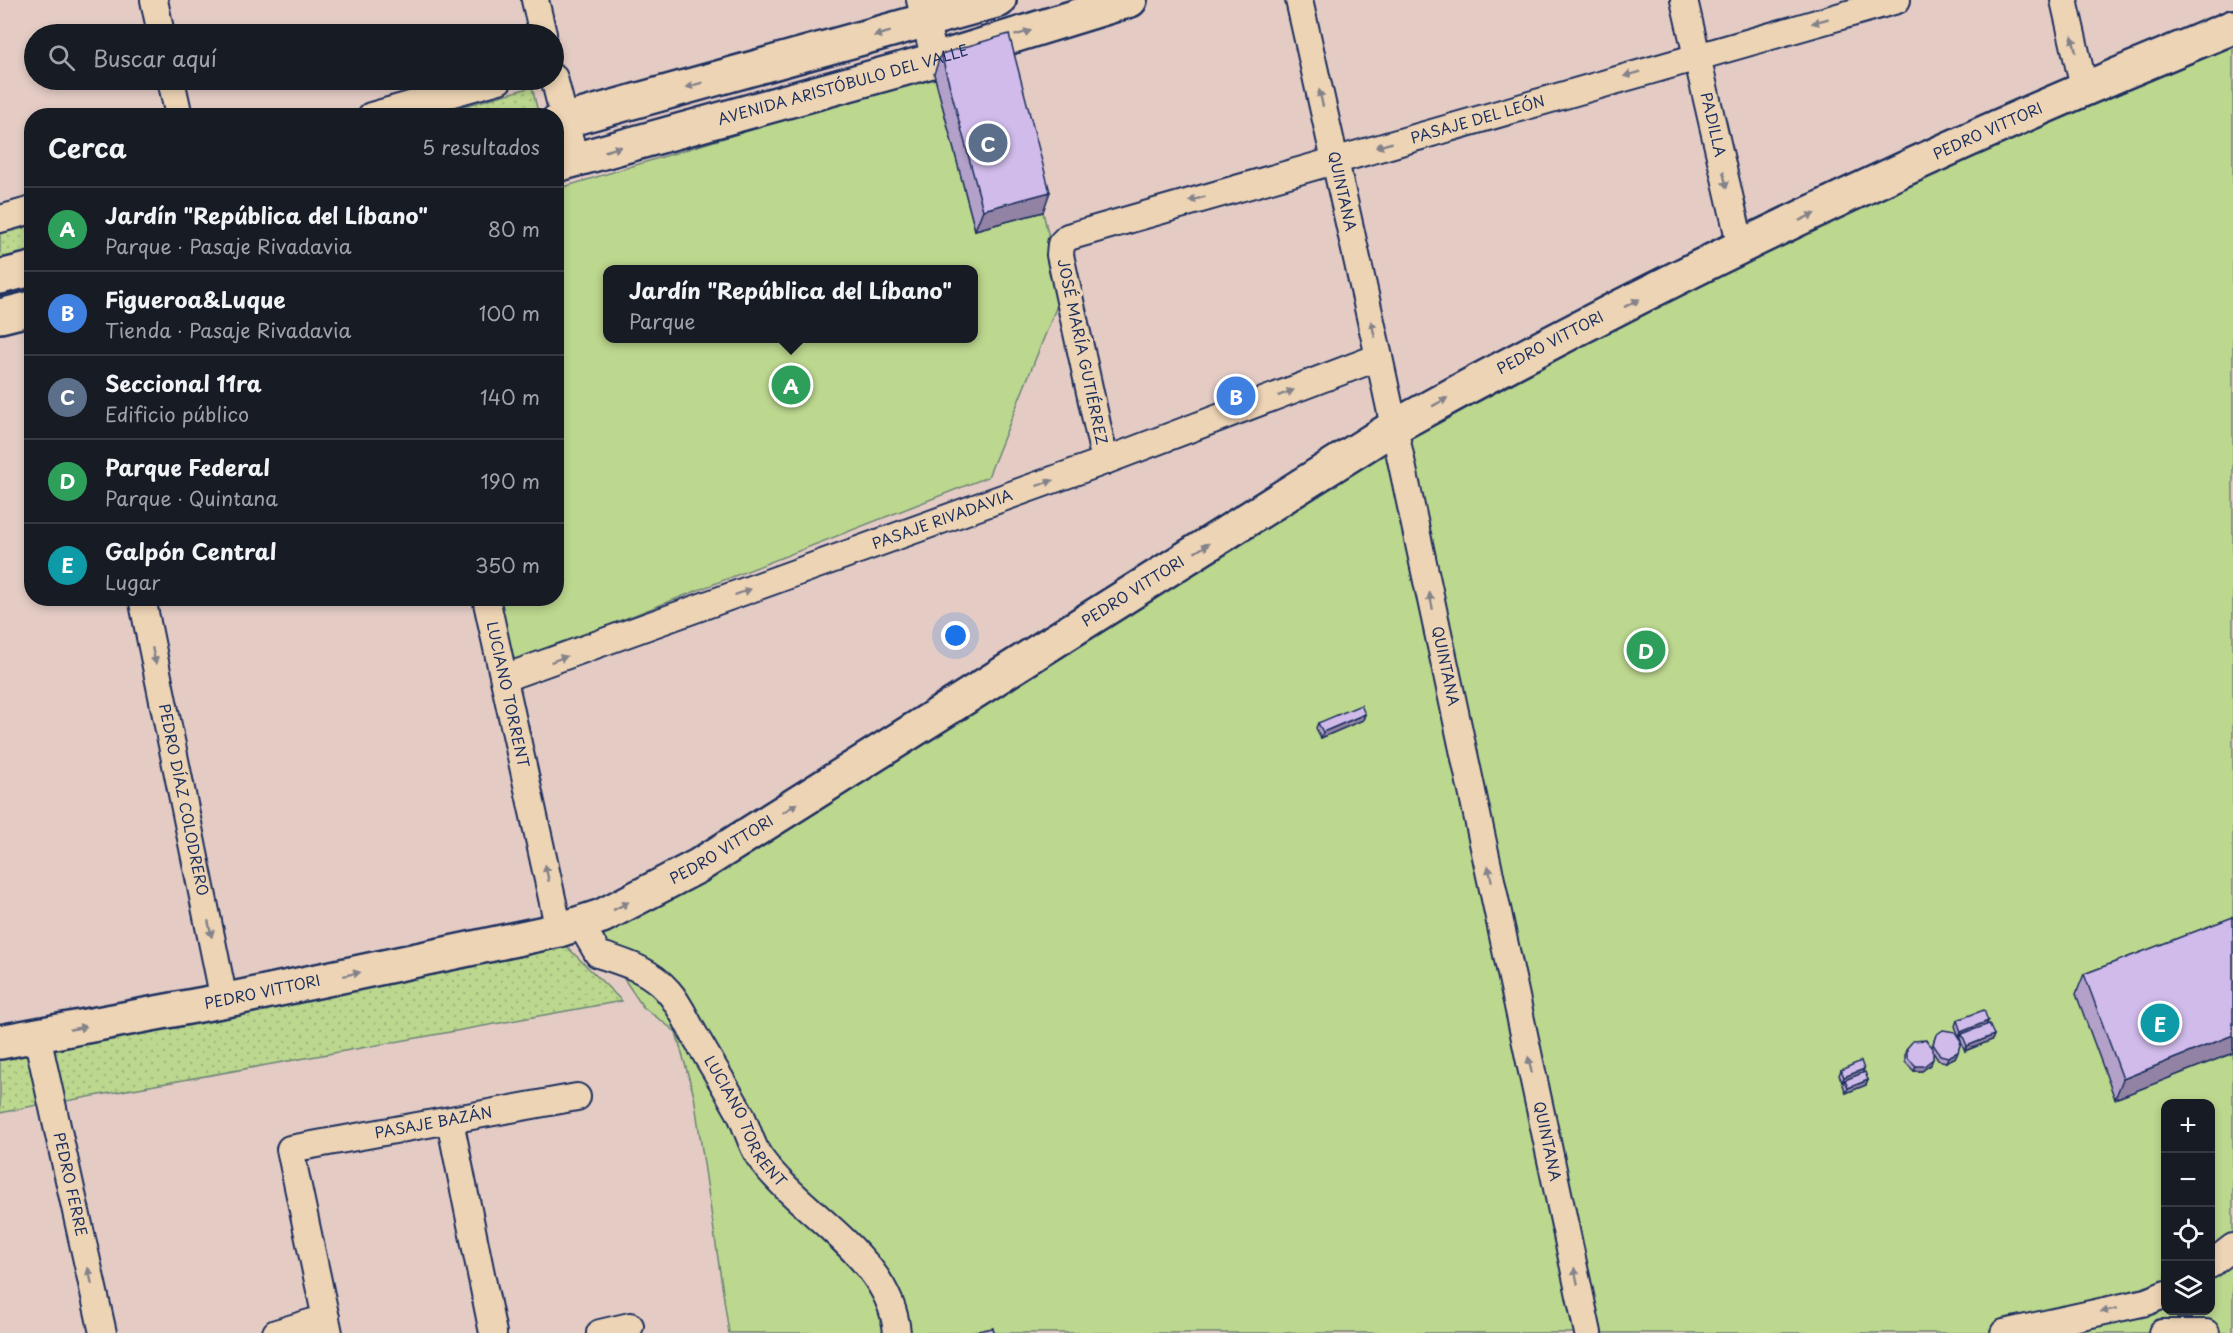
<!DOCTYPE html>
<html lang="es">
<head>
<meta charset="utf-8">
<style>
  body { margin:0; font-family:"Playpen Sans",sans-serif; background:#242831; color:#f1f3f6 }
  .controls { position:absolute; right:18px; bottom:18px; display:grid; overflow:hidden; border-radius:12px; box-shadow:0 3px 9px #0003 }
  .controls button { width:54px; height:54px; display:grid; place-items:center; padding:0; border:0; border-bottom:2px solid #363941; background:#171b24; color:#f1f3f6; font:30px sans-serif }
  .you { position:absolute; left:956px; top:636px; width:21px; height:21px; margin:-15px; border:4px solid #fff; border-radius:50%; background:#1a73e8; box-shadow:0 0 0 9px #1a73e833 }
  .badge { display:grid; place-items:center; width:39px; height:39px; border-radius:50%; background:#d1495b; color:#fff; font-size:20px; font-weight:700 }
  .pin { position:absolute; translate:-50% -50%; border:3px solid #fff; box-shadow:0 2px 6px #0006 }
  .popup { position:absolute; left:603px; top:265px; width:375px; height:78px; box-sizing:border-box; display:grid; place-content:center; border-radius:12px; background:#171b24; filter:drop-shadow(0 2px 4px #0005); font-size:20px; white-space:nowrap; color:#9ea1a6 }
  .popup b { font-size:22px; color:#f1f3f6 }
  .popup::after { content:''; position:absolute; left:50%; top:100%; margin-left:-12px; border:12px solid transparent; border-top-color:#171b24 }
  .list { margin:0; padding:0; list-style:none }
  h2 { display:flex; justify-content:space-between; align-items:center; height:78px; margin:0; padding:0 24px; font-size:26px }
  h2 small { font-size:20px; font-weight:400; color:#9ea1a6 }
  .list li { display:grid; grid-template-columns:39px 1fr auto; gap:18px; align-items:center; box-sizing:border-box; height:84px; padding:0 24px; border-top:2px solid #363941 }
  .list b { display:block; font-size:22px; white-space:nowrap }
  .list p { margin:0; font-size:20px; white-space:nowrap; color:#9ea1a6 }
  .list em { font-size:20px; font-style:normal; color:#9ea1a6 }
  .icon { flex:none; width:33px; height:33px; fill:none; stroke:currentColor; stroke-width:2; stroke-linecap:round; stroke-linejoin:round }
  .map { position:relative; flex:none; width:2233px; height:1333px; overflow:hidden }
  .search { position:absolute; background:#171b24; box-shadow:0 3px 9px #0003; left:24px; top:24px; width:540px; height:66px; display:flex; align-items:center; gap:15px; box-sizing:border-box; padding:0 21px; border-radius:33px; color:#9ea1a6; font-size:22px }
  .panel { position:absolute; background:#171b24; box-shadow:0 3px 9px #0003; left:24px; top:108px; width:540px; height:498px; border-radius:24px }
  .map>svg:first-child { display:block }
  .grass { fill:url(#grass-dots); stroke:#6c8376; stroke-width:1.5 }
  .park { fill:#bcd78e; stroke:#6c8376; stroke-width:1.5; fill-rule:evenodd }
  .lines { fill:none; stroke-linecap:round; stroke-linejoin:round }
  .street-casing { stroke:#1b2f5e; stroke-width:30 }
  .secondary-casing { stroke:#1b2f5e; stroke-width:38 }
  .street { stroke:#edd4b5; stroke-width:26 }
  .secondary { stroke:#edd4b5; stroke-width:33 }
  .wall { fill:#b3a1c9; stroke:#1b2f5e; stroke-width:1.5 }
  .shaded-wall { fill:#9283a4; stroke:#1b2f5e; stroke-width:1.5 }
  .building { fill:#d0bbea; stroke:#1b2f5e; stroke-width:1.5 }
  .oneway { fill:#84828a }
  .labels { text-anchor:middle; stroke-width:6; stroke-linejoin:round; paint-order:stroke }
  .street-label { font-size:15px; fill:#1b2f5e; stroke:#edd4b5 }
</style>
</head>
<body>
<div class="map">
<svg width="2233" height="1333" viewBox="0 0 2233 1333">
  <defs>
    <pattern id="grass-dots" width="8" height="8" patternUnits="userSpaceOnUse" patternTransform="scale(1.5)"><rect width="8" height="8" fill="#bcd78e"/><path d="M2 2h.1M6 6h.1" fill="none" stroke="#a1b97d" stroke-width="1.8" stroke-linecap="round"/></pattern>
  </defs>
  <rect width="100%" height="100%" fill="#e4ccc5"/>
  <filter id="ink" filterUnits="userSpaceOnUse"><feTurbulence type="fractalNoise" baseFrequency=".0167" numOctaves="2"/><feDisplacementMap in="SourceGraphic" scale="12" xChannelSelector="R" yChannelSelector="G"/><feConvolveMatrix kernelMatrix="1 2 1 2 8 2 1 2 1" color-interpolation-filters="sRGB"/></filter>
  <g filter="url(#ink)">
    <g class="grass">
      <path d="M532 87 538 112 525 115H433Z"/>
      <path d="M31 226V255L0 263V234Z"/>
      <path d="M560 940 622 1001 61 1102 48 1040Z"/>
      <path d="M29 1044 42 1104 0 1113V1049Z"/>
    </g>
    <g class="park">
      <path d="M2233 36V1333H729L694 1096 676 1032 643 1007 591 930 1430 419 1745 258ZM2166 1104H2210V1310H2166Z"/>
      <path d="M934 74 975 230 1043 212 1062 293 988 477 514 662 499 599 556 598 557 189ZM608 270H974V338H608Z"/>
    </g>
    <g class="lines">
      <g class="street-casing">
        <g id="street">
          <path d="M154 0 161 34"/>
          <path d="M535 0 543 34"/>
          <path d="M920 0 935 60"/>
          <path id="s1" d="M1299 0 1379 357 1588 1333"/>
          <path id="s2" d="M1684 0 1741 247"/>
          <path d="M2064 0 2084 88"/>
          <path d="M554 78 575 160"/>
          <path d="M171 80 179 116"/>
          <path d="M371 116 499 80"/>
          <path d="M0 219 32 210"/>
          <path id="s3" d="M1105 461 1060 255 1061 244 1068 237 1897 0"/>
          <path id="s4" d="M142 598 224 1000"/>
          <path id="s5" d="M486 598 559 930"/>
          <path id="s6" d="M504 678 1105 461 1379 357"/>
          <path id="s7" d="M581 925 598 954C625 963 649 969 668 991 679 1003 686 1020 694 1034 709 1060 725 1086 740 1113 747 1127 751 1145 760 1158 802 1216 891 1257 897 1333"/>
          <path id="s8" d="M37 1036 103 1333"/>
          <path d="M450 1121 493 1333"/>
          <path d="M2210 1265 2233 1247"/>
          <path d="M276 1333 326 1318"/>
          <path id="s9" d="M329 1333 290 1149 577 1097"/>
          <path d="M600 1333 630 1326"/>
          <path d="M2004 1333 2146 1302 2166 1294"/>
          <path d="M2162 1333H2206"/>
        </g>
      </g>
      <g class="secondary-casing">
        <g id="secondary">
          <path d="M556 123 999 0"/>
          <path id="s10" d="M556 165 935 60 1130 0"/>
          <path d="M0 277 32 269"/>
          <path d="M0 316 32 308"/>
          <path id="s11" d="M0 1042 237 998 559 930 602 916 698 866 1394 427C1665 277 1947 143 2233 27"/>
        </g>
      </g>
      <use href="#street" class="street"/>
      <use href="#secondary" class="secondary"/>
    </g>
    <g class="wall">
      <path d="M941 54 1043 212 975 230 934 74Z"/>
      <path d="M1365 714 1363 720 1321 738 1316 728 1318 723Z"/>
      <path d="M2233 917V1053L2115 1099 2076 994 2084 974Z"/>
      <path d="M1957 1020 1988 1021 1987 1024 1994 1035 1992 1040 1965 1051 1961 1042 1956 1057 1946 1062 1938 1060 1933 1052 1931 1064 1922 1071H1914L1905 1062V1053L1907 1048 1932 1047 1936 1035 1960 1039 1961 1036 1959 1037 1955 1026Z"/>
      <path d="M1841 1070 1863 1072 1868 1080 1866 1085 1846 1093 1843 1085 1844 1082H1842L1839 1075Z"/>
    </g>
    <g class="shaded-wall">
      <path d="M1050 192 1043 212 975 230 983 210Z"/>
      <path d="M1365 714 1363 720 1321 738 1323 732Z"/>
      <path d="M1988 1021 1986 1026 1962 1034 1961 1036 1959 1037 1961 1032Z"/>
      <path d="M1994 1035 1992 1040 1965 1051 1967 1046Z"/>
      <path d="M2233 1035V1053L2115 1099 2123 1079Z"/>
      <path d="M1958 1052 1956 1057 1946 1062 1948 1057Z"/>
      <path d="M1933 1059 1931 1064 1922 1071H1914L1916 1066Z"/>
      <path d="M1864 1069 1862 1074 1845 1080 1842 1082 1844 1077Z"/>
      <path d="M1868 1080 1866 1085 1846 1093 1848 1088Z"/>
    </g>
    <g class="building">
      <path d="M1009 34 1050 192 983 210 941 54Z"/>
      <path d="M1361 705 1365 714 1323 732 1318 723Z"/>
      <path d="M2233 917V1035L2123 1079 2084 974Z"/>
      <path d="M1984 1010 1988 1021 1961 1032 1957 1020Z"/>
      <path d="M1989 1024 1994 1035 1967 1046 1962 1034Z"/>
      <path d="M1943 1030 1955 1032 1961 1041 1958 1052 1948 1057 1940 1055 1933 1044 1936 1035Z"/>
      <path d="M1926 1040 1933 1048V1059L1924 1066H1916L1907 1057V1048L1913 1041Z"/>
      <path d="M1861 1061 1864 1069 1844 1077 1841 1070Z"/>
      <path d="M1865 1072 1868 1080 1848 1088 1845 1080Z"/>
      <path d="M993 1328 994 1333H968Z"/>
    </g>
    <defs><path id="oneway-solid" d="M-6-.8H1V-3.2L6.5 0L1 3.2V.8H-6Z" transform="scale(1.5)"/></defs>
    <g class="oneway">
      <use href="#oneway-solid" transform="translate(1820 21) rotate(164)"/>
      <use href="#oneway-solid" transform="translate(1023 33) rotate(-17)"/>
      <use href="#oneway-solid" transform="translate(882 34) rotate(165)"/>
      <use href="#oneway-solid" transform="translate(2074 44) rotate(-103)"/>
      <use href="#oneway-solid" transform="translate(1632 74) rotate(164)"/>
      <use href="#oneway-solid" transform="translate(694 85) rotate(165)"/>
      <use href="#oneway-solid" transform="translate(1321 98) rotate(-103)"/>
      <use href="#oneway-solid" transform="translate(1384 145) rotate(164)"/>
      <use href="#oneway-solid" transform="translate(613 149) rotate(-16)"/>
      <use href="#oneway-solid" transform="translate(1725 180) rotate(77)"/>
      <use href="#oneway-solid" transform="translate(1197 199) rotate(164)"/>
      <use href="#oneway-solid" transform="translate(1807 217) rotate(-25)"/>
      <use href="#oneway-solid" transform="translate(1632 303) rotate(-27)"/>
      <use href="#oneway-solid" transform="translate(1373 329) rotate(-103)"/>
      <use href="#oneway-solid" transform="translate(1286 393) rotate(-21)"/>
      <use href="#oneway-solid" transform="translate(1440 402) rotate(-29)"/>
      <use href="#oneway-solid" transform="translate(1045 483) rotate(-20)"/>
      <use href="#oneway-solid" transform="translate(1202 548) rotate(-32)"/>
      <use href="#oneway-solid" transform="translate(743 592) rotate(-20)"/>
      <use href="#oneway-solid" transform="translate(1431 601) rotate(-102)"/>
      <use href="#oneway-solid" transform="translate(154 656) rotate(78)"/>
      <use href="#oneway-solid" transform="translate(559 659) rotate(-20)"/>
      <use href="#oneway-solid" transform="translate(790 808) rotate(-32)"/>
      <use href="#oneway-solid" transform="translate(547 873) rotate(-102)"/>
      <use href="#oneway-solid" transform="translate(1490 874) rotate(-102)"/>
      <use href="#oneway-solid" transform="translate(621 906) rotate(-27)"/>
      <use href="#oneway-solid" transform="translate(210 929) rotate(78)"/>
      <use href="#oneway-solid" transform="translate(352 974) rotate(-12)"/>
      <use href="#oneway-solid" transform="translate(78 1028) rotate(-11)"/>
      <use href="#oneway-solid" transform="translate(1530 1065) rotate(-102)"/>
      <use href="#oneway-solid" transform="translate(90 1276) rotate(-103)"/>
      <use href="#oneway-solid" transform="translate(1576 1276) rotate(-102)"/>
      <use href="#oneway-solid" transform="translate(2109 1310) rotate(168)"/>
    </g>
  </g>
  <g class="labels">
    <g class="street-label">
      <text dy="5" stroke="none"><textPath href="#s10" startOffset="298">AVENIDA ARISTÓBULO DEL VALLE</textPath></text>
      <text dy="5" stroke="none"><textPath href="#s3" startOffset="658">PASAJE DEL LEÓN</textPath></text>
      <text dy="5" stroke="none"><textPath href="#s2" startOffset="128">PADILLA</textPath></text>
      <text dy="5" stroke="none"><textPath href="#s11" startOffset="2210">PEDRO VITTORI</textPath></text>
      <text dy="5" stroke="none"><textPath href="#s1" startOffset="196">QUINTANA</textPath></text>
      <text dy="5" stroke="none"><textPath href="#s11" startOffset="1724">PEDRO VITTORI</textPath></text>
      <text transform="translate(1082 352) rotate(78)" y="5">JOSÉ MARÍA GUTIÉRREZ</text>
      <text dy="5" stroke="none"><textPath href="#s6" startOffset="466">PASAJE RIVADAVIA</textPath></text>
      <text dy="5" stroke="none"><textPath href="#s11" startOffset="1238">PEDRO VITTORI</textPath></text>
      <text dy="5" stroke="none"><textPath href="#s1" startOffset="682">QUINTANA</textPath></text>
      <text dy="5" stroke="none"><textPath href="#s5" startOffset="99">LUCIANO TORRENT</textPath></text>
      <text dy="5" stroke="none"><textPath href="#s4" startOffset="206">PEDRO DÍAZ COLODRERO</textPath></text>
      <text dy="5" stroke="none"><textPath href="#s11" startOffset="752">PEDRO VITTORI</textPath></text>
      <text dy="5" stroke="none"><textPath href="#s11" startOffset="267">PEDRO VITTORI</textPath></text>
      <text dy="5" stroke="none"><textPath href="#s7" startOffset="266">LUCIANO TORRENT</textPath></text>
      <text dy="5" stroke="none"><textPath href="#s9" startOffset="334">PASAJE BAZÁN</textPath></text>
      <text dy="5" stroke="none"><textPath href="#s1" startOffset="1168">QUINTANA</textPath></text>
      <text dy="5" stroke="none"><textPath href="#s8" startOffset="152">PEDRO FERRE</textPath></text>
    </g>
  </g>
</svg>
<div class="controls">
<button>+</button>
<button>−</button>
<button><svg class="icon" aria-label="locate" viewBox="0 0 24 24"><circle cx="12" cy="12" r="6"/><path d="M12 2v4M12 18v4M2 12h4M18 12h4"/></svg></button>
<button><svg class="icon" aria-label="layers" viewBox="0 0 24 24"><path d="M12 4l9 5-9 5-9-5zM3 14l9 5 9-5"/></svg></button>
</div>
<div class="you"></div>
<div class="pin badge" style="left:791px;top:385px;background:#2e9e5b">A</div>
<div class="popup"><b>Jardín &quot;República del Líbano&quot;</b>Parque</div>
<div class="pin badge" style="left:1236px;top:396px;background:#3f7fe0">B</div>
<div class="pin badge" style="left:988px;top:143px;background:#5c6f8a">C</div>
<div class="pin badge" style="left:1646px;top:650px;background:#2e9e5b">D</div>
<div class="pin badge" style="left:2160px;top:1023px;background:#0f9aa8">E</div>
<div class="search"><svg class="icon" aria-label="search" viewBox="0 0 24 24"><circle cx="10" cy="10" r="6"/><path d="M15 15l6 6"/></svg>Buscar aquí</div>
<section class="panel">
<h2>Cerca<small>5 resultados</small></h2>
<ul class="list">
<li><span class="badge" style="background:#2e9e5b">A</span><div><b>Jardín &quot;República del Líbano&quot;</b><p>Parque · Pasaje Rivadavia</p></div><em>80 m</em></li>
<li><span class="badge" style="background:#3f7fe0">B</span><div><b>Figueroa&amp;Luque</b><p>Tienda · Pasaje Rivadavia</p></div><em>100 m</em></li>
<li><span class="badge" style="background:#5c6f8a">C</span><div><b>Seccional 11ra</b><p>Edificio público</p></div><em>140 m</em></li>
<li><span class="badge" style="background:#2e9e5b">D</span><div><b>Parque Federal</b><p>Parque · Quintana</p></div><em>190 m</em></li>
<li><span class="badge" style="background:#0f9aa8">E</span><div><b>Galpón Central</b><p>Lugar</p></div><em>350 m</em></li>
</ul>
</section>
</div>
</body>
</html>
